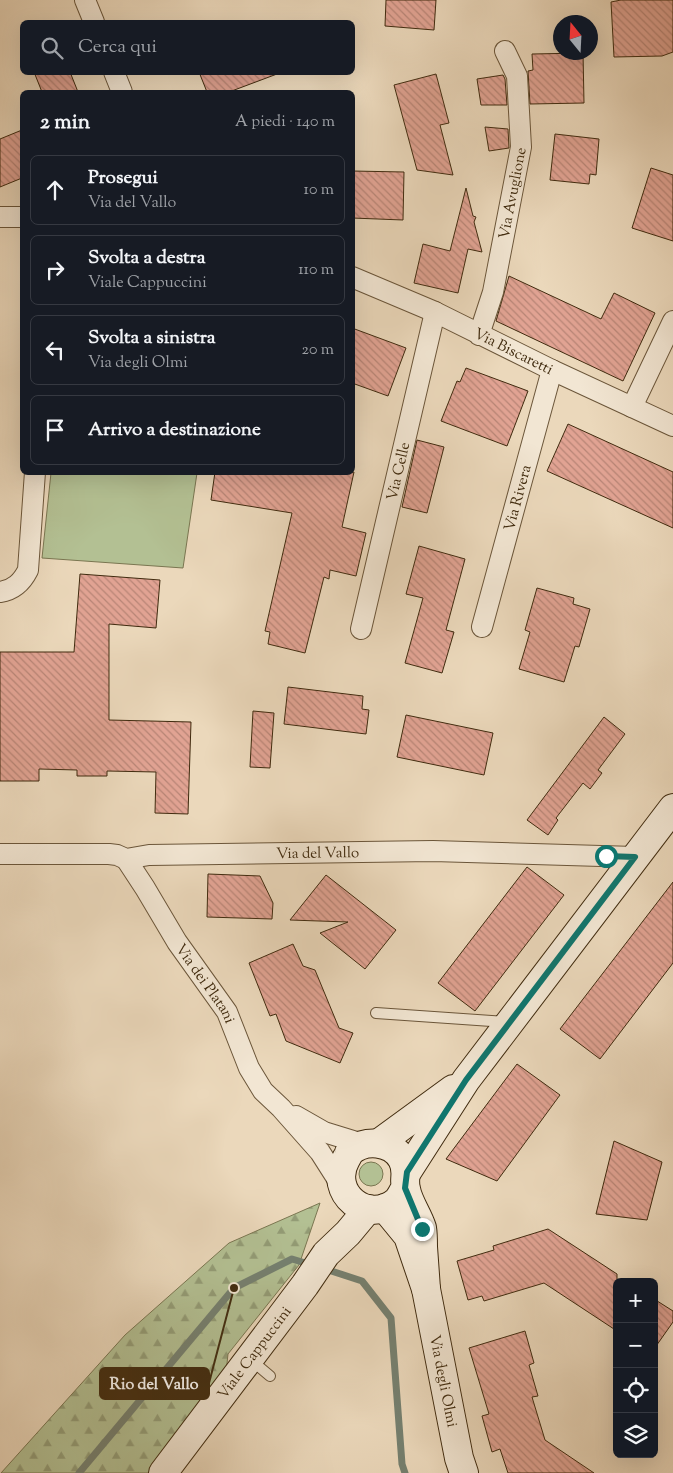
<!DOCTYPE html>
<html lang="it">
<head>
<meta charset="utf-8">
<style>
  body { margin:0; font-family:"Sorts Mill Goudy",serif; background:#242831; color:#f1f3f6 }
  .controls { position:absolute; right:15px; bottom:15px; display:grid; overflow:hidden; border-radius:8px; box-shadow:0 5px 20px #0002 }
  .controls button { width:45px; height:45px; display:grid; place-items:center; padding:0; border:0; border-bottom:1px solid #363941; background:#171b24; color:#f1f3f6; font:25px sans-serif }
  .compass { position:absolute; left:553px; top:15px; width:45px; height:45px; border-radius:50%; background:#171b24; box-shadow:0 5px 20px #0002; rotate:342deg }
  .stop { position:absolute; width:15px; height:15px; margin:-11px; border:4px solid #0f766e; border-radius:50%; background:#fff }
  .stop.end { background:#0f766e; border-color:#fff; box-shadow:0 1px 5px #0008 }
  .list { margin:0; padding:0; list-style:none }
  h2 { display:flex; justify-content:space-between; align-items:center; height:65px; margin:0; padding:0 20px; font-size:21px }
  h2 small { font-size:16px; font-weight:400; color:#9ea1a6 }
  .list li { display:grid; grid-template-columns:32px 1fr auto; gap:15px; align-items:center; box-sizing:border-box; height:70px; margin:0 10px 10px; padding:0 10px; border:1px solid #363941; border-radius:8px }
  .list b { display:block; font-size:19px; white-space:nowrap }
  .list p { margin:0; font-size:16px; white-space:nowrap; color:#9ea1a6 }
  .list em { font-size:16px; font-style:normal; color:#9ea1a6 }
  .icon { flex:none; width:28px; height:28px; fill:none; stroke:currentColor; stroke-width:2; stroke-linecap:round; stroke-linejoin:round }
  .map { position:relative; flex:none; width:673px; height:1473px; overflow:hidden }
  .search { position:absolute; background:#171b24; box-shadow:0 5px 20px #0002; left:20px; top:20px; width:335px; height:55px; display:flex; align-items:center; gap:12px; box-sizing:border-box; padding:0 18px; border-radius:8px; color:#9ea1a6; font-size:19px }
  .panel { position:absolute; background:#171b24; box-shadow:0 5px 20px #0002; left:20px; top:90px; width:335px; height:385px; border-radius:8px }
  .map>svg:first-child { display:block }
  .green { fill:#b3c093; stroke:#7a7651 }
  .forest { fill:url(#forest-firs); stroke:#7a7651 }
  .lines { fill:none; stroke-linecap:round; stroke-linejoin:round }
  .stream { stroke:#758070; stroke-width:7 }
  .building { fill:url(#building-back-hatch); stroke:#402b0f }
  .lane-casing { stroke:#6b563a; stroke-width:12 }
  .street-casing { stroke:#6b563a; stroke-width:22 }
  .secondary-casing { stroke:#402b0f; stroke-width:30 }
  .lane { stroke:#f2e6d3; stroke-width:10 }
  .street { stroke:#f2e6d3; stroke-width:20 }
  .secondary { stroke:#f2e6d3; stroke-width:28 }
  .route { stroke:#0f766e; stroke-width:6 }
  .labels { text-anchor:middle; stroke-width:4.5; stroke-linejoin:round; paint-order:stroke }
  .street-label { font-size:15px; fill:#402b0f; stroke:#f2e6d3 }
  .leader { fill:none; stroke:#402b0f; stroke-width:2 }
  .callout-dot { fill:#402b0f; stroke:#f2e6d3; stroke-width:2 }
  .callout { fill:#402b0f; stroke:#402b0f; stroke-width:2 }
  .callout-label { font-size:16px; text-anchor:middle; font-weight:bold; fill:#fff }
</style>
</head>
<body>
<div class="map">
<svg width="673" height="1473" viewBox="0 0 673 1473">
  <defs>
    <pattern id="forest-firs" width="22" height="20" patternUnits="userSpaceOnUse" patternTransform="scale(1.25)"><rect width="22" height="20" fill="#b3c093"/><path d="M5 1l3.5 6h-7zM16 11l3.5 6h-7z" fill="#939c76"/></pattern>
    <pattern id="building-back-hatch" width="6" height="6" patternUnits="userSpaceOnUse" patternTransform="scale(1.25)"><rect width="6" height="6" fill="#e1a393"/><path d="M-1 5l2 2M0 0l6 6M5-1l2 2" fill="none" stroke="#b88576"/></pattern>
  </defs>
  <rect width="100%" height="100%" fill="#ebd8bb"/>
  <filter id="stains"><feTurbulence type="fractalNoise" baseFrequency=".004" numOctaves="4"/><feColorMatrix values="0 0 0 0 .2 0 0 0 0 .09 0 0 0 0 .02 0 0 0 .5 -.17"/></filter>
  <radialGradient id="worn" r=".72"><stop offset=".6" stop-color="#630" stop-opacity="0"/><stop offset="1" stop-color="#630" stop-opacity=".3"/></radialGradient>
  <g class="green">
    <path d="M51 473H197L183 568 42 558Z"/>
    <circle cx="371" cy="1174" r="12"/>
  </g>
  <path class="forest" d="M320 1203 299 1265 228 1354 226 1373 148 1473H1L125 1335 229 1243Z"/>
  <g class="lines">
    <g class="stream">
      <path d="M322 1268 362 1281 391 1318 402 1464 405 1473"/>
      <path d="M79 1473 234 1288 292 1259 312 1265"/>
    </g>
  </g>
  <g class="building">
    <path d="M386 0H436L434 30 385 26Z"/>
    <path d="M621 0H673V52L662 56 614 57 611 2Z"/>
    <path d="M583 53 584 103 530 104 528 71 533 70 532 54Z"/>
    <path d="M34 72H70L78 92H42Z"/>
    <path d="M199 72H277V74L229 92H207Z"/>
    <path d="M436 74 449 123 440 125 453 175 417 170 394 85Z"/>
    <path d="M503 75 505 79 507 105H481L477 79Z"/>
    <path d="M485 127 508 129 509 148 489 151Z"/>
    <path d="M22 130V178L0 187V139Z"/>
    <path d="M555 134 599 139 596 175 590 174 589 184 550 180Z"/>
    <path d="M651 168 673 175V241L632 228Z"/>
    <path d="M352 171 404 172 403 220 352 218Z"/>
    <path d="M466 188 473 216 476 217 474 222 482 252 468 249 458 293 414 283 423 244 450 251Z"/>
    <path d="M509 276 601 319 614 293 655 313 623 381 496 321Z"/>
    <path d="M352 328 406 348 388 396 352 383Z"/>
    <path d="M466 368 528 391 507 446 441 421 457 381 460 382Z"/>
    <path d="M568 424 673 472V528L547 471Z"/>
    <path d="M417 440 444 447 427 513 402 507Z"/>
    <path d="M215 472H354L342 527 366 533 356 576 330 570 329 579 324 577 305 653 268 644 270 632 265 631 292 513 211 500Z"/>
    <path d="M419 546 465 559 446 630 454 632 442 673 405 663 423 598 406 594Z"/>
    <path d="M80 574 160 580 156 628 109 624V720L191 722 188 814 155 813 156 772 107 771V776H77V770L39 769V781H0V652H74Z"/>
    <path d="M537 588 574 598 573 604 590 609 579 647 575 646 564 682 519 669 530 632 525 630Z"/>
    <path d="M288 687 363 696 362 709 369 710 366 734 284 724Z"/>
    <path d="M253 711 274 713 270 768 250 767Z"/>
    <path d="M406 715 493 733 484 775 397 757Z"/>
    <path d="M604 717 625 734 598 770 602 773 590 789 583 783 556 818 558 820 548 835 527 820Z"/>
    <path d="M527 867 564 895 475 1011 438 983Z"/>
    <path d="M208 874 260 876 273 903 272 919 207 917Z"/>
    <path d="M326 875 396 930 365 969 320 933 348 922 290 920Z"/>
    <path d="M673 882V963L600 1059 560 1029Z"/>
    <path d="M293 944 303 966 315 970 339 1028 353 1033 340 1063 286 1041 276 1014 270 1016 249 963Z"/>
    <path d="M517 1064 560 1095 497 1181 446 1159Z"/>
    <path d="M614 1141 662 1162 647 1220 596 1214Z"/>
    <path d="M548 1229 617 1274V1331L544 1283 484 1301 482 1296 468 1300 457 1261 494 1250 493 1246Z"/>
    <path d="M654 1299 673 1311V1322L654 1349Z"/>
    <path d="M525 1331 534 1363 529 1365 538 1396 532 1397 545 1440 594 1473H508L500 1449 492 1452 482 1416 489 1414 469 1348Z"/>
  </g>
  <g class="lines">
    <g class="lane-casing">
      <g id="lane">
        <path d="M376 1013 506 1022"/>
        <path d="M251 1360 270 1376"/>
      </g>
    </g>
    <g class="street-casing">
      <g id="street">
        <path d="M85 0 94 22"/>
        <path d="M114 72 122 92"/>
        <path d="M0 217H22"/>
        <path id="s1" d="M352 277 435 312 552 370 673 426"/>
        <path id="s2" d="M479 335 493 292 521 147 517 76 505 51"/>
        <path d="M632 407 673 321"/>
        <path d="M0 592C14 590 22 582 28 570L35 472"/>
        <path id="s3" d="M482 627 552 370"/>
        <path id="s4" d="M361 629 435 312"/>
        <path id="s5" d="M0 854H109L117 855 126 859 149 855 433 851 635 857"/>
        <path id="s6" d="M126 859 145 888 177 942 227 1012 249 1068 263 1091 281 1108 320 1152 341 1185"/>
        <path d="M296 1116 324 1132 363 1144"/>
      </g>
    </g>
    <g class="secondary-casing">
      <g id="secondary">
        <path d="M379 1143 453 1089"/>
        <path d="M407 1172 466 1080 673 808"/>
        <path d="M405 1188C403 1192 400 1198 397 1201 368 1226 327 1193 346 1159 346 1159 349 1154 349 1153 364 1138 392 1141 402 1159 409 1171 403 1178 406 1189 408 1202 418 1215 422 1228 423 1234 423 1241 423 1247 424 1261 425 1275 426 1289"/>
        <path id="s7" d="M385 1208 408 1236 426 1289 459 1458 464 1473"/>
        <path id="s8" d="M163 1473 305 1285 326 1254 348 1233 368 1209"/>
      </g>
    </g>
    <use href="#lane" class="lane"/>
    <use href="#street" class="street"/>
    <use href="#secondary" class="secondary"/>
  </g>
  <g class="lines">
    <path class="route" d="M422 1229 405 1188 407 1172 466 1080 635 857 606 856"/>
  </g>
  <g class="labels">
    <g class="street-label">
      <text dy="5" stroke="none"><textPath href="#s2" startOffset="146">Via Avuglione</textPath></text>
      <text dy="5" stroke="none"><textPath href="#s1" startOffset="178">Via Biscaretti</textPath></text>
      <text dy="5" stroke="none"><textPath href="#s4" startOffset="162">Via Celle</textPath></text>
      <text dy="5" stroke="none"><textPath href="#s3" startOffset="134">Via Rivera</textPath></text>
      <text dy="5" stroke="none"><textPath href="#s5" startOffset="319">Via del Vallo</textPath></text>
      <text dy="5" stroke="none"><textPath href="#s6" startOffset="148">Via dei Platani</textPath></text>
      <text dy="5" stroke="none"><textPath href="#s8" startOffset="151">Viale Cappuccini</textPath></text>
      <text dy="5" stroke="none"><textPath href="#s7" startOffset="186">Via degli Olmi</textPath></text>
    </g>
  </g>
  <path class="leader" d="M234 1288L209 1383"/>
  <circle class="callout-dot" cx="234" cy="1288" r="5"/>
  <rect class="callout" x="100" y="1368" width="109" height="31" rx="5"/>
  <g class="callout-label">
    <text x="154" y="1389">Rio del Vallo</text>
  </g>
  <rect width="100%" height="100%" filter="url(#stains)"/>
  <rect width="100%" height="100%" fill="url(#worn)"/>
</svg>
<div class="controls">
<button>+</button>
<button>−</button>
<button><svg class="icon" aria-label="locate" viewBox="0 0 24 24"><circle cx="12" cy="12" r="6"/><path d="M12 2v4M12 18v4M2 12h4M18 12h4"/></svg></button>
<button><svg class="icon" aria-label="layers" viewBox="0 0 24 24"><path d="M12 4l9 5-9 5-9-5zM3 14l9 5 9-5"/></svg></button>
</div>
<svg class="compass" viewBox="-18 -18 36 36"><path d="M0-13l5 13h-10z" fill="#e53935"/><path d="M0 13l5-13h-10z" fill="#9ea1a6"/></svg>
<div class="stop" style="left:606px;top:856px"></div>
<div class="stop end" style="left:422px;top:1229px"></div>
<div class="search"><svg class="icon" aria-label="search" viewBox="0 0 24 24"><circle cx="10" cy="10" r="6"/><path d="M15 15l6 6"/></svg>Cerca qui</div>
<section class="panel">
<h2>2 min<small>A piedi · 140 m</small></h2>
<ul class="list">
<li><svg class="icon" aria-label="ahead" viewBox="0 0 24 24"><path d="M12 20V5M6 11l6-6 6 6"/></svg><div><b>Prosegui</b><p>Via del Vallo</p></div><em>10 m</em></li>
<li><svg class="icon" aria-label="right" viewBox="0 0 24 24"><path d="M7 20v-9h11M14 6l5 5-5 5"/></svg><div><b>Svolta a destra</b><p>Viale Cappuccini</p></div><em>110 m</em></li>
<li><svg class="icon" aria-label="left" viewBox="0 0 24 24"><path d="M17 20v-9H6M10 6l-5 5 5 5"/></svg><div><b>Svolta a sinistra</b><p>Via degli Olmi</p></div><em>20 m</em></li>
<li><svg class="icon" aria-label="arrive" viewBox="0 0 24 24"><path d="M6 21V4h12l-3 4 3 4H6"/></svg><div><b>Arrivo a destinazione</b></div></li>
</ul>
</section>
</div>
</body>
</html>
